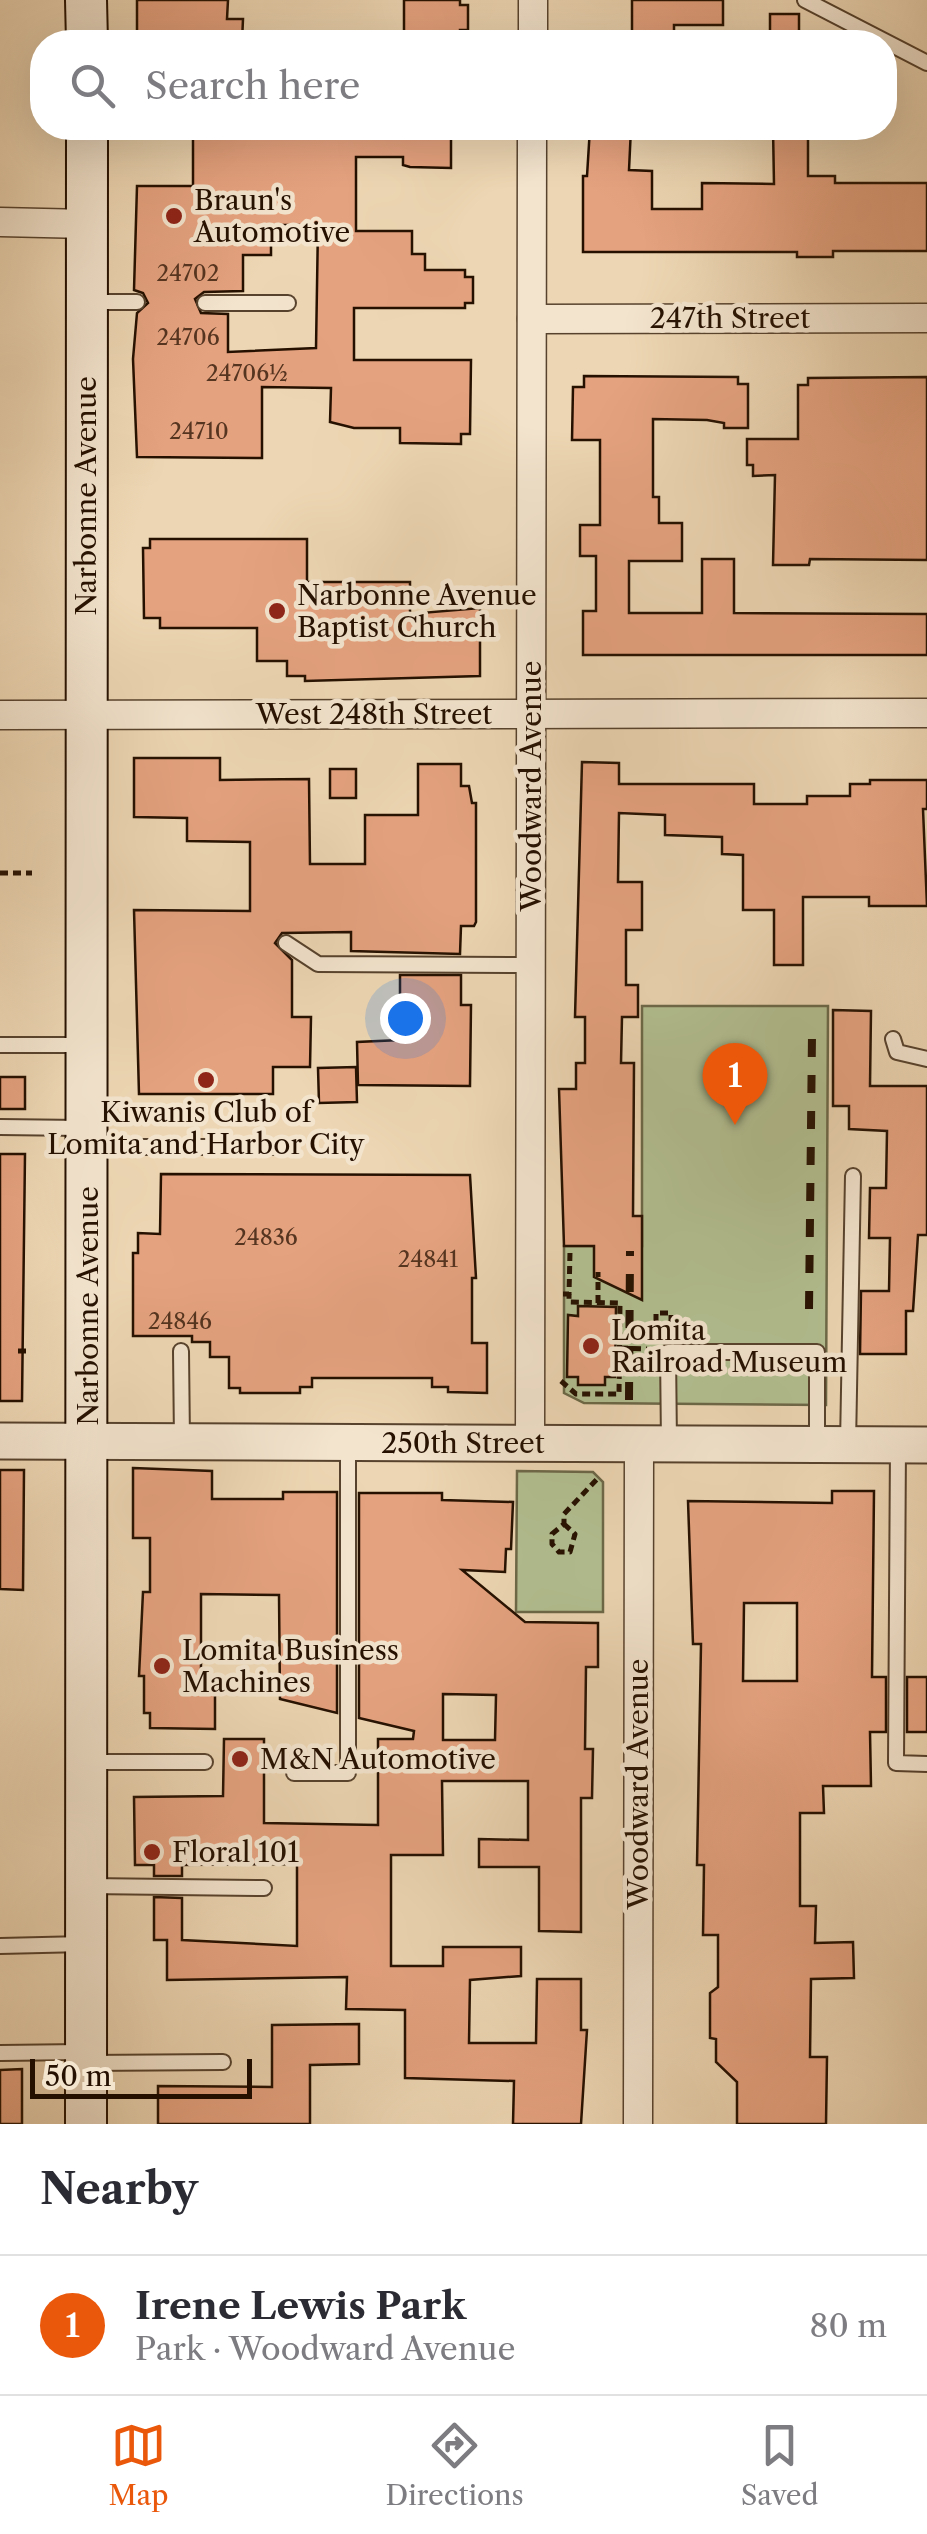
<!DOCTYPE html>
<html lang="en">
<head>
<meta charset="utf-8">
<style>
  body { margin:0; font-family:"Libre Caslon Text",serif; background:#f7f7f7; color:#2b2b33 }
  .scale { position:absolute; left:30px; bottom:25px; width:222px; box-sizing:border-box; padding-left:10px; border:5px solid #251000; border-top:0; font-size:28px; line-height:35px; white-space:nowrap; color:#251000; -webkit-text-stroke:8px #f3e4ce; paint-order:stroke }
  .you { position:absolute; left:405px; top:1018px; width:35px; height:35px; margin:-25px; border:8px solid #fff; border-radius:50%; background:#1a73e8; box-shadow:0 0 0 15px #1a73e833 }
  .badge { display:grid; place-items:center; width:65px; height:65px; border-radius:50%; background:#ea580c; color:#fff; font-size:32px; font-weight:700 }
  .pin { position:absolute; translate:-50% -82px; filter:drop-shadow(0 2px 5px #0008) }
  .pin::after { content:''; position:absolute; top:52px; width:35px; height:30px; background:inherit; clip-path:polygon(0 0,100% 0,50% 100%) }
  .list { margin:0; padding:0; list-style:none }
  h2 { display:flex; justify-content:space-between; align-items:center; height:130px; margin:0; padding:0 40px; font-size:42px }
  h2 small { font-size:32px; font-weight:400; color:#7c7c81 }
  .list li { display:grid; grid-template-columns:65px 1fr auto; gap:30px; align-items:center; box-sizing:border-box; height:140px; padding:0 40px; border-top:2px solid #e1e1e2 }
  .list b { display:block; font-size:38px; white-space:nowrap }
  .list p { margin:0; font-size:32px; white-space:nowrap; color:#7c7c81 }
  .list em { font-size:32px; font-style:normal; color:#7c7c81 }
  .icon { flex:none; width:55px; height:55px; fill:none; stroke:currentColor; stroke-width:2; stroke-linecap:round; stroke-linejoin:round }
  .map { position:relative; flex:none; width:927px; height:2124px; overflow:hidden }
  .search { position:absolute; background:#fff; box-shadow:0 10px 40px #0002; left:30px; right:30px; top:30px; height:110px; display:flex; align-items:center; gap:25px; box-sizing:border-box; padding:0 35px; border-radius:40px; color:#7c7c81; font-size:38px }
  .sheet { height:270px; background:#fff }
  nav { display:flex; justify-content:space-around; align-items:center; box-sizing:border-box; height:140px; border-top:2px solid #e1e1e2; background:#fff; font-size:28px; color:#7c7c81 }
  nav a { display:grid; justify-items:center; gap:5px }
  nav .on { color:#ea580c }
  .map>svg:first-child { display:block }
  .green { fill:#b2bf91; stroke:#6c6848; stroke-width:2.5 }
  .building { fill:#e5a27f; stroke:#251000; stroke-width:2.5; fill-rule:evenodd }
  .lines { fill:none; stroke-linecap:round; stroke-linejoin:round }
  .service-casing { stroke:#57422d; stroke-width:18 }
  .minor-casing { stroke:#57422d; stroke-width:31 }
  .tertiary-casing { stroke:#57422d; stroke-width:39 }
  .secondary-casing { stroke:#251000; stroke-width:44 }
  .path { stroke:#251000; stroke-width:5; stroke-dasharray:8 5; stroke-linecap:butt }
  .service { stroke:#f3e4ce; stroke-width:14 }
  .minor { stroke:#f3e4ce; stroke-width:28 }
  .tertiary { stroke:#f3e4ce; stroke-width:35 }
  .secondary { stroke:#f3e4ce; stroke-width:40 }
  .rail { stroke:#251000; stroke-width:8; stroke-dasharray:18 18; stroke-linecap:butt }
  .poi-dot { fill:#8f2418; stroke:#f3e4ce; stroke-width:4 }
  .labels { text-anchor:middle; stroke-width:9; stroke-linejoin:round; paint-order:stroke }
  .number-label { font-size:22px; fill:#553420 }
  .poi-label { font-size:28px; fill:#251000; stroke:#f3e4ce; text-anchor:start }
  .street-label { font-size:28px; fill:#251000; stroke:#f3e4ce }
</style>
</head>
<body>
<div class="map">
<svg width="927" height="2124" viewBox="0 0 927 2124">
  <rect width="100%" height="100%" fill="#edd6b3"/>
  <filter id="stains"><feTurbulence type="fractalNoise" baseFrequency=".002" numOctaves="4"/><feColorMatrix values="0 0 0 0 .2 0 0 0 0 .09 0 0 0 0 .02 0 0 0 .5 -.17"/></filter>
  <radialGradient id="worn" r=".72"><stop offset=".6" stop-color="#630" stop-opacity="0"/><stop offset="1" stop-color="#630" stop-opacity=".3"/></radialGradient>
  <g class="green">
    <path d="M642 1006H828L826 1405 584 1403 564 1393V1246H642Z"/>
    <path d="M517 1471 593 1472 603 1482V1612H516Z"/>
  </g>
  <g class="building">
    <path d="M137 0H228L227 19H243L242 42H137Z"/>
    <path d="M404 0H460V5H468V30H460V34H404Z"/>
    <path d="M632 0H723V25H674V42H632Z"/>
    <rect x="770" y="14" width="29" height="28"/>
    <path d="M193 128 451 129V168L410 167 403 165V157H356V231H412V254H425V270H465V277H473V303H465V308H354V360H471L470 434H461V444L400 443V428H354L330 422 331 388 262 387V458L137 457 133 359 137 313 148 303 143 293 134 290 137 186H193ZM271 225H318L316 348 228 352V314L201 313 195 299 204 292 243 291V255H271Z"/>
    <path d="M590 128H631L629 170 652 171V209H702V183L774 184 773 128H808V176H835V183H927V251H833V257H797V252H583V176H587Z"/>
    <path d="M584 376 738 377V384H748V428H724V423L707 420 653 419V497H659V523H682V561H629V613H702V559H734V613L927 614V655H583V611H596V556H580V525H600V440H572L573 387H584Z"/>
    <path d="M927 377V560L810 559 809 565H773L775 475 753 476V465H747V439H798V385H808V378Z"/>
    <path d="M150 539H307V582H410V614L480 608V676L305 681V676H287V661H257V628H160V618H144L143 548H150Z"/>
    <path d="M134 758H220V780L309 779 310 864H365V815H418V764H461V786H469L472 803H476V922L474 926H461L460 954 351 951V932L282 933 275 943 292 960V1017H311L310 1067H273V1094H139L134 910 250 911V842L187 841V818L134 817Z"/>
    <path d="M582 762 619 763V784H754V804H807V796H850V784H870V780H927V809H923L927 906H869V897H803V965H774V910H743V855L722 854V837L665 835V815L619 813 618 882H642V930H626V985H638V1017H622L621 1063H634L633 1216H642V1300L594 1277V1246H564L559 1089H576V1063H585V1017H575Z"/>
    <rect x="330" y="769" width="26" height="29"/>
    <path d="M400 975H461V1005H471L470 1086 358 1085 357 1042 400 1040Z"/>
    <path d="M833 1010 871 1011 870 1086H927V1235H918L913 1311H906V1354H860L861 1291H889L890 1238H869L870 1188H886L887 1131 849 1129V1106H833Z"/>
    <path d="M356 1067 357 1102 319 1103 318 1068Z"/>
    <rect x="0" y="1077" width="25" height="32"/>
    <path d="M0 1154H25L22 1401H0Z"/>
    <path d="M161 1174 470 1175 476 1278H472V1343H487V1393L448 1392V1387H432V1378H312V1387H300V1393H240V1388H229V1357H210V1342H192V1336H133V1253H138V1233L160 1234Z"/>
    <path d="M578 1306 616 1307 615 1377H605V1385H578V1377H567L568 1315 578 1316Z"/>
    <path d="M133 1468 212 1471V1499H283V1492H337V1713L280 1699 279 1595 201 1594V1692H215V1729L150 1728V1713H144V1676H139L143 1592H150V1538H133Z"/>
    <path d="M0 1470H24L23 1590 0 1589Z"/>
    <path d="M832 1491H874L872 1677H886V1732H870L871 1786H823L824 1813H800V1906H816L815 1943 853 1942 854 1978 811 1979 810 2057H827L826 2124H737V2082L716 2062V2039L710 2038V1993L718 1987V1935H703L704 1865H697L701 1644H693L688 1501 832 1503ZM744 1603H797V1681H743Z"/>
    <path d="M359 1493H442V1500L513 1502 511 1549H506L505 1572 462 1570 525 1622 598 1623V1667H586L585 1749H593L592 1798H581V1932L539 1931V1867H479V1839L528 1840V1781H442L443 1855H391V1966H443V1947H521V1976L470 1980 469 2043H536L537 1979H581V2030H587L581 2124H513L514 2081 405 2078V2010L346 2009 347 1977 167 1980V1940H154V1897L182 1898V1940L297 1946V1864L182 1865V1876H154V1865H135L134 1797 223 1796 224 1739H264V1823L378 1825V1739H413L414 1731 359 1718ZM443 1694 496 1695 495 1740H443Z"/>
    <rect x="907" y="1677" width="20" height="55"/>
    <path d="M359 2024V2064L310 2065V2124H158V2086L272 2087V2025Z"/>
    <path d="M22 2069V2124H0V2070Z"/>
  </g>
  <g class="lines">
    <g class="service-casing">
      <g id="service">
        <path d="M805 0 927 63"/>
        <path d="M92 302H137"/>
        <path d="M205 303H288"/>
        <path d="M286 943 318 964 531 965"/>
        <path d="M893 1039 897 1052 927 1059"/>
        <path d="M0 1045H84"/>
        <path d="M0 1127 81 1128"/>
        <path d="M87 1147H285"/>
        <path d="M181 1351 182 1441"/>
        <path d="M669 1444 668 1352H817V1444"/>
        <path d="M848 1444 853 1176"/>
        <path d="M898 1445 896 1763 927 1764"/>
        <path d="M88 1762H205"/>
        <path d="M294 1773H348V1443"/>
        <path d="M88 1886 264 1888"/>
        <path d="M0 1946 84 1944"/>
        <path d="M0 2053 81 2052"/>
        <path d="M87 2063 223 2062"/>
      </g>
    </g>
    <g class="minor-casing">
      <g id="minor">
        <path d="M533 42V0"/>
        <path d="M0 222 87 224"/>
        <path d="M532 319 927 318"/>
        <path d="M0 715 927 713"/>
        <path d="M530 1444 532 128"/>
        <path d="M638 2124 639 1444"/>
      </g>
    </g>
    <g class="tertiary-casing">
      <path id="tertiary" d="M0 1441 927 1445"/>
    </g>
    <g class="secondary-casing">
      <g id="secondary">
        <path d="M86 0 87 42"/>
        <path d="M86 2124 87 128"/>
      </g>
    </g>
    <g class="path">
      <path d="M0 873H32"/>
      <path d="M563 1294H569L570 1252"/>
      <path d="M598 1303V1272"/>
      <path d="M656 1335V1313H671V1330"/>
      <path d="M620 1348 647 1349"/>
      <path d="M18 1351H30"/>
      <path d="M561 1381 576 1394H619L620 1303 569 1302V1294"/>
      <path d="M564 1524 575 1534 570 1552H559L552 1544V1534L564 1524V1514L599 1477"/>
    </g>
    <use href="#service" class="service"/>
    <use href="#minor" class="minor"/>
    <use href="#tertiary" class="tertiary"/>
    <use href="#secondary" class="secondary"/>
    <g class="rail">
      <path d="M809 1309 812 1035"/>
      <path d="M629 1400 630 1251"/>
    </g>
  </g>
  <g class="poi-dot">
    <circle cx="174" cy="216" r="10"/>
    <circle cx="277" cy="611" r="10"/>
    <circle cx="206" cy="1080" r="10"/>
    <circle cx="591" cy="1346" r="10"/>
    <circle cx="162" cy="1666" r="10"/>
    <circle cx="240" cy="1759" r="10"/>
    <circle cx="152" cy="1852" r="10"/>
  </g>
  <g class="labels">
    <g class="number-label">
      <text x="188" y="281">24702</text>
      <text x="188" y="345">24706</text>
      <text x="247" y="381">24706½</text>
      <text x="199" y="439">24710</text>
      <text x="266" y="1245">24836</text>
      <text x="428" y="1267">24841</text>
      <text x="180" y="1329">24846</text>
    </g>
    <g class="poi-label">
      <text x="194" y="210">Braun's<tspan x="194" dy="32">Automotive</tspan></text>
      <text x="297" y="605">Narbonne Avenue<tspan x="297" dy="32">Baptist Church</tspan></text>
      <text x="206" y="1122" text-anchor="middle">Kiwanis Club of<tspan x="206" dy="32">Lomita and Harbor City</tspan></text>
      <text x="611" y="1340">Lomita<tspan x="611" dy="32">Railroad Museum</tspan></text>
      <text x="182" y="1660">Lomita Business<tspan x="182" dy="32">Machines</tspan></text>
      <text x="260" y="1769">M&amp;N Automotive</text>
      <text x="172" y="1862">Floral 101</text>
    </g>
    <g class="street-label">
      <text x="730" y="328">247th Street</text>
      <text transform="translate(86 496) rotate(-90)" y="10">Narbonne Avenue</text>
      <text x="374" y="724">West 248th Street</text>
      <text transform="translate(531 786) rotate(-90)" y="10">Woodward Avenue</text>
      <text transform="translate(88 1306) rotate(-90)" y="10">Narbonne Avenue</text>
      <text x="463" y="1453">250th Street</text>
      <text transform="translate(638 1784) rotate(-90)" y="10">Woodward Avenue</text>
    </g>
  </g>
  <rect width="100%" height="100%" filter="url(#stains)"/>
  <rect width="100%" height="100%" fill="url(#worn)"/>
</svg>
<div class="scale">50 m</div>
<div class="you"></div>
<div class="pin badge" style="left:735px;top:1125px">1</div>
<div class="search"><svg class="icon" aria-label="search" viewBox="0 0 24 24"><circle cx="10" cy="10" r="6"/><path d="M15 15l6 6"/></svg>Search here</div>
</div>
<section class="sheet">
<h2>Nearby<small></small></h2>
<ul class="list">
<li><span class="badge">1</span><div><b>Irene Lewis Park</b><p>Park · Woodward Avenue</p></div><em>80 m</em></li>
</ul>
</section>
<nav>
<a class="on"><svg class="icon" aria-label="map" viewBox="0 0 24 24"><path d="M3 6l6-2 6 2 6-2v14l-6 2-6-2-6 2zM9 4v14M15 6v14"/></svg>Map</a>
<a><svg class="icon" aria-label="directions" viewBox="0 0 24 24"><path d="M12 3l9 9-9 9-9-9zM9 14v-3h6M13 9l2 2-2 2"/></svg>Directions</a>
<a><svg class="icon" aria-label="saved" viewBox="0 0 24 24"><path d="M7 4h10v16l-5-4-5 4z"/></svg>Saved</a>
</nav>
</body>
</html>
